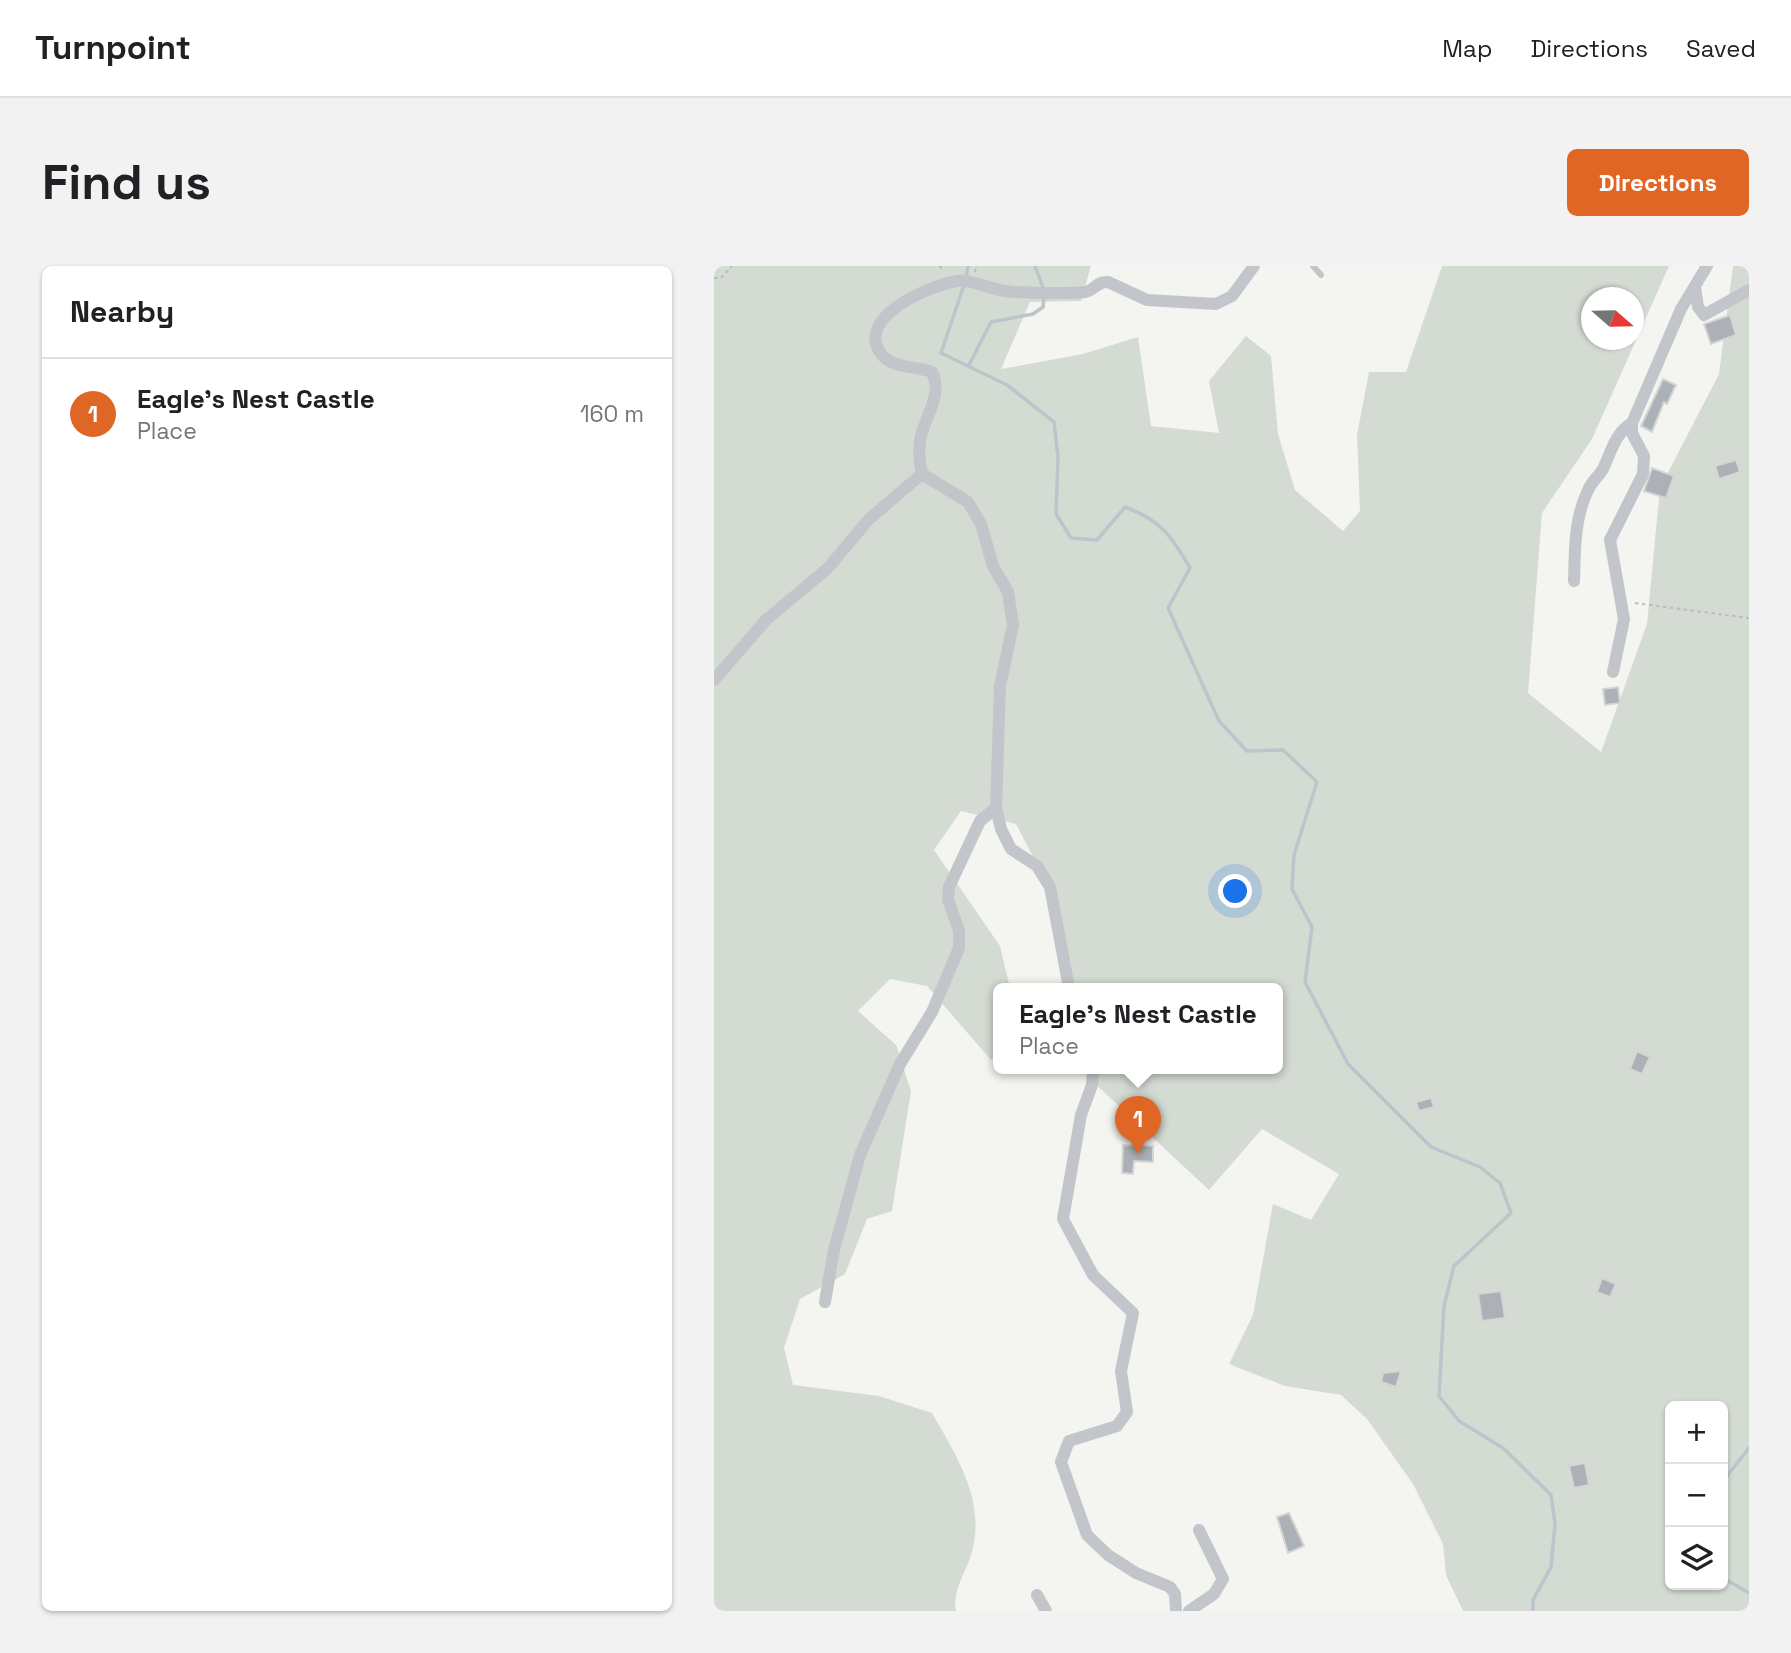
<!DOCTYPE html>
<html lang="en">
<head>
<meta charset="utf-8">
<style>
  body { margin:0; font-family:"Space Grotesk",sans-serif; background:#f2f2f2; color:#202124 }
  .controls { position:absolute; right:21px; bottom:21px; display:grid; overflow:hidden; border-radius:10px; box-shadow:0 2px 5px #0004 }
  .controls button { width:63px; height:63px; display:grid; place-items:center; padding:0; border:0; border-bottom:2px solid #e0e0e0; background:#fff; color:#202124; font:35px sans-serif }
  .compass { position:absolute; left:867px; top:21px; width:63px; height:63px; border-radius:50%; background:#fff; box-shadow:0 2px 5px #0004; rotate:110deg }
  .you { position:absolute; left:522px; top:626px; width:24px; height:24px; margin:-18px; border:5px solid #fff; border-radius:50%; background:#1a73e8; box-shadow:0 0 0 10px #1a73e833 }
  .badge { display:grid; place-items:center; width:46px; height:46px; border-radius:50%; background:#e06625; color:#fff; font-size:23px; font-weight:700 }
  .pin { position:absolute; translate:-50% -58px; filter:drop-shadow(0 2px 4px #0008) }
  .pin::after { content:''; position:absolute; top:37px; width:24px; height:21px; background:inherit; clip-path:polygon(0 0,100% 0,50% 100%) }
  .popup { position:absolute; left:279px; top:717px; width:290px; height:91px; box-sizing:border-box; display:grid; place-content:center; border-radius:10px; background:#fff; filter:drop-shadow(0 2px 5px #0005); font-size:23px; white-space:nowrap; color:#757577 }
  .popup b { font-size:26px; color:#202124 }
  .popup::after { content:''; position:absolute; left:50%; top:100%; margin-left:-14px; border:14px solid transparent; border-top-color:#fff }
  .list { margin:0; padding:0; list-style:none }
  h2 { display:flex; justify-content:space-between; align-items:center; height:91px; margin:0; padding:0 28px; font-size:30px }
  h2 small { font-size:23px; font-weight:400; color:#757577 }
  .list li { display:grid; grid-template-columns:46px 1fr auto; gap:21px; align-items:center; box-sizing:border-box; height:112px; padding:0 28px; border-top:2px solid #e0e0e0 }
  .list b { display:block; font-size:26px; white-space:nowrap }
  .list p { margin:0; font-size:23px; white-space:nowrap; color:#757577 }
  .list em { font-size:23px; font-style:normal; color:#757577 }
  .icon { flex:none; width:38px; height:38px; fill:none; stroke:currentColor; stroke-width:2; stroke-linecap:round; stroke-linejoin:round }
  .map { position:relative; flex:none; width:1035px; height:1345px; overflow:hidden; border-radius:10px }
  header { display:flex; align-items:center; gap:42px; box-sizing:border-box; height:98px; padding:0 35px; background:#fff; border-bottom:2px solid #e0e0e0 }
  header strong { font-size:33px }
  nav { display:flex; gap:38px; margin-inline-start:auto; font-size:24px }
  .intro { display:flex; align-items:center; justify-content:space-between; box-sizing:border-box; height:168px; padding:0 42px }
  h1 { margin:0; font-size:49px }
  .button { padding:18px 32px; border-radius:10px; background:#e06625; color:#fff; font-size:24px; font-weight:700 }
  main { display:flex; gap:42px; padding:0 42px }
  aside { flex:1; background:#fff; border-radius:10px; box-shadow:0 2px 5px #0004 }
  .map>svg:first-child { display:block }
  .green { fill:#d4dbd2; fill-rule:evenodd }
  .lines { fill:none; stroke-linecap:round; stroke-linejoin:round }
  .stream { stroke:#bbc5cb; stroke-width:3.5 }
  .building { fill:#abb1b6; stroke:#d5d6d3; stroke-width:2 }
  .path { stroke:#babcbe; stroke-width:2; stroke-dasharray:3.5 3.5; stroke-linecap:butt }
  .lane { stroke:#c2c5c9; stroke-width:6 }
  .street { stroke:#c2c5c9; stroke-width:12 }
</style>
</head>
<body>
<header>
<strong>Turnpoint</strong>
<nav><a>Map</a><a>Directions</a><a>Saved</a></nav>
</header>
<div class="intro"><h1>Find us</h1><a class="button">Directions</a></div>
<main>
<aside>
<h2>Nearby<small></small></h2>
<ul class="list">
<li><span class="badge">1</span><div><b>Eagle’s Nest Castle</b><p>Place</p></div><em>160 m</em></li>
</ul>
</aside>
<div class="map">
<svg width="1035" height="1345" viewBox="0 0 1035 1345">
  <rect width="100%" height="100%" fill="#f4f5f1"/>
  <path class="green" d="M0 0H377L367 35 316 36 287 103 369 88 424 71 437 160 505 167 495 115 532 70 557 90 564 168 581 224 629 265 646 245 643 169 655 106H692L728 0H955L878 173 828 247 814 427 887 486 933 358 946 222 1005 108 1019 0H1035V1345H749L732 1309 729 1278 699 1218 653 1153 627 1129 571 1120 515 1098 539 1049 559 938 597 954 625 908 548 863 495 924 376 813 373 802H564V722H354L331 614 302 558 247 545 220 584 286 680 296 722H284V786L277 794 213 720 176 713 144 745 182 779 197 825 178 945 153 953 131 1008 86 1033 70 1082 79 1119 165 1130 218 1147C243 1191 273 1236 257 1289 251 1308 238 1325 242 1345H0ZM878 32H920V74H878ZM956 1140H1009V1319H956Z"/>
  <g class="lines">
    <g class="stream">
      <path d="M321 0 330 24"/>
      <path d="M252 12 254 0"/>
      <path d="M250 19 227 87 293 119 340 156 344 191 342 248 357 272 383 274 411 241C447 254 458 271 476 302L454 342 505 455 533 485 569 484 603 516 580 589 578 623 598 661 591 716 634 798 717 881 766 901 786 917 797 947 740 1000 730 1040 725 1130 745 1155 789 1182 837 1229 841 1258 837 1301 819 1334V1345"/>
      <path d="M255 99 277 56 319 48 329 41 330 31"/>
      <path d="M1009 1215 1035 1182"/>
      <path d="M1009 1312 1035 1327"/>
    </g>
  </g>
  <g class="building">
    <path d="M1016 49 1022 69 997 78 990 58Z"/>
    <path d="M949 113 962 119 953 138 950 136 938 166 927 160Z"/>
    <path d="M1022 194 1026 206 1005 213 1001 200Z"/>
    <path d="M938 202 960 210 952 232 930 225Z"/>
    <path d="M904 421 906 437 891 439 889 423Z"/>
    <path d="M923 785 936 791 928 808 916 803Z"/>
    <path d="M717 832 720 841 705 845 702 836Z"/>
    <path d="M409 879 439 880V896L420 895 419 908 408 907Z"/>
    <path d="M888 1012 902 1018 896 1031 883 1026Z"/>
    <path d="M787 1025 791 1052 768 1055 764 1028Z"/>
    <path d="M687 1105 682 1121 667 1116 669 1107Z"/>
    <path d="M871 1197 875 1219 860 1222 855 1200Z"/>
    <path d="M575 1247 590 1280 574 1287 563 1251Z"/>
  </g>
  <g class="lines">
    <g class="path">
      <path d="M225 0 230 4"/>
      <path d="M261 6 262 0"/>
      <path d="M0 12H7L18 0"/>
      <path d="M921 337 1035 352"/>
    </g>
    <path class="lane" d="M599 0 607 9"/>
    <g class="street">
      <path d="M981 21 984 41 990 49 1035 24"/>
      <path d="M860 315C861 284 860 253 874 224 878 215 885 210 889 203 897 186 901 167 918 157"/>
      <path d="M899 406 910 353 896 274 929 208 930 190 918 167V157L967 43 993 0"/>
      <path d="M0 414 52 354 114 302 155 253 208 208"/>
      <path d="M355 722 336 621 323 600 297 583 287 563 282 542 286 420 299 359 294 326 279 300 267 258 254 236 208 208C205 195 204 183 207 170 212 149 229 128 218 106 203 100 180 103 168 89 138 52 217 19 243 15 257 13 276 23 290 25 304 27 357 28 371 26 380 25 383 15 394 16L433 34 502 38 518 30 540 0"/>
      <path d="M379 802 378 819 367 849 349 953 379 1009 419 1047 407 1105 413 1146 403 1160 355 1175 347 1196 373 1269 394 1289 422 1307 456 1321 461 1328 462 1345"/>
      <path d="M111 1036 120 984 146 889 186 798 218 746 245 682V664L234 634 235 621 266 555 282 542"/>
      <path d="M323 1329 332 1345"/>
      <path d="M475 1345 500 1328 509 1313 485 1264"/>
    </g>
  </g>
</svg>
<div class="controls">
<button>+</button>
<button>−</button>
<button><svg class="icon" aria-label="layers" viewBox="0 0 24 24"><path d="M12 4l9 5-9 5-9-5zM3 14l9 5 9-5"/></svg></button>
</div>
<svg class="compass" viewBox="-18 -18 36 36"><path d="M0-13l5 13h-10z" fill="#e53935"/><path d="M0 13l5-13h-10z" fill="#757577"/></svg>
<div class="you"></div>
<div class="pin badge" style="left:424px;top:888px">1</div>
<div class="popup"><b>Eagle’s Nest Castle</b>Place</div>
</div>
</main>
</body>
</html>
